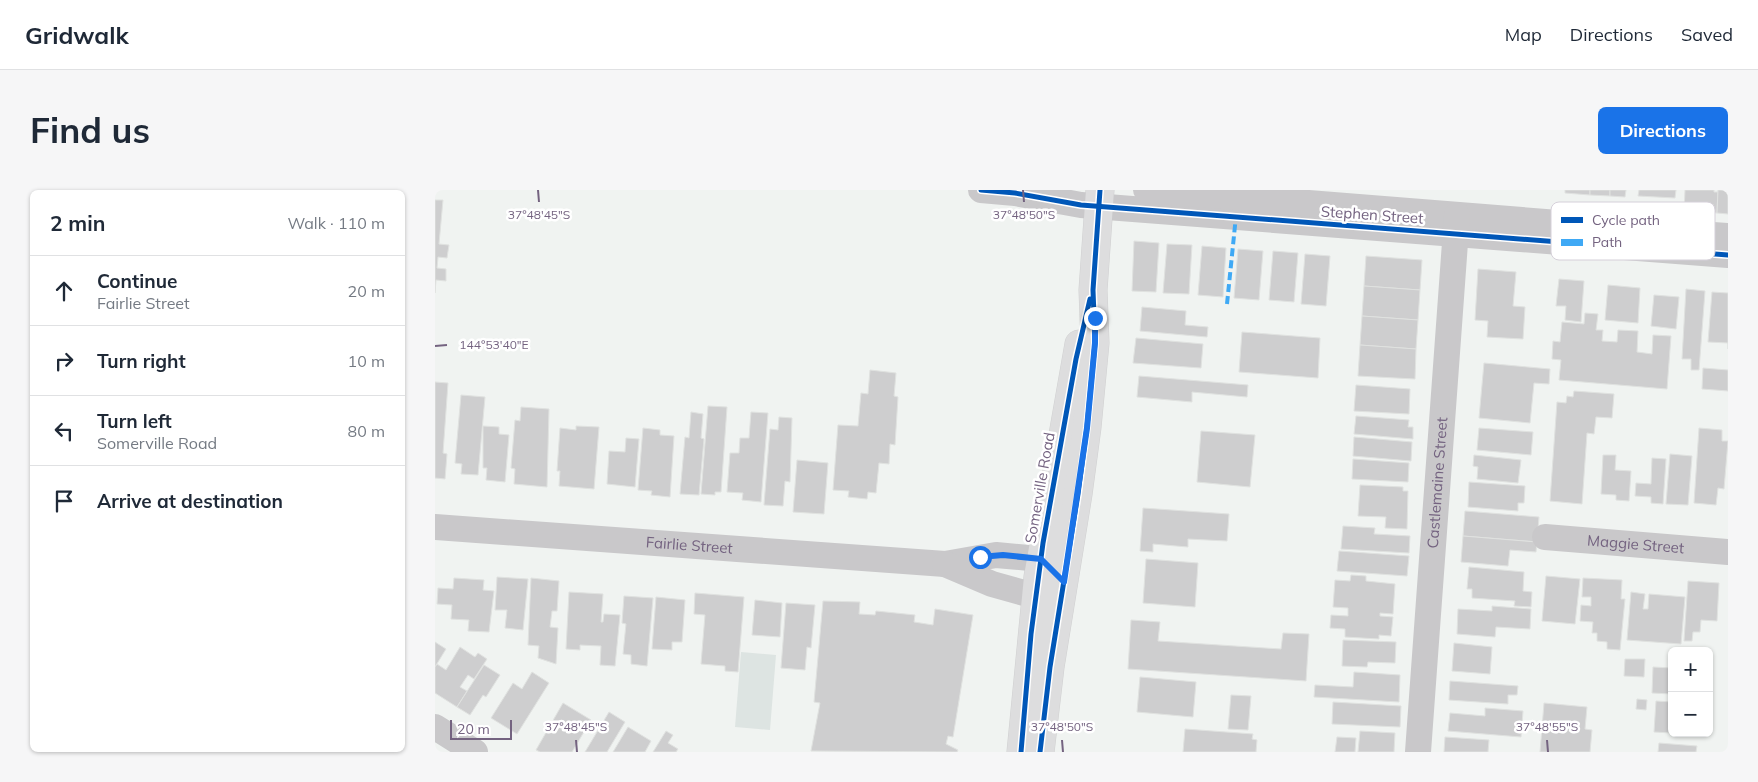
<!DOCTYPE html>
<html lang="en">
<head>
<meta charset="utf-8">
<style>
  body { margin:0; font-family:Mulish,sans-serif; background:#f6f6f7; color:#1f2937 }
  .controls { position:absolute; right:15px; bottom:15px; display:grid; overflow:hidden; border-radius:8px; box-shadow:0 1px 4px #0004 }
  .controls button { width:45px; height:45px; display:grid; place-items:center; padding:0; border:0; border-bottom:1px solid #e0e1e3; background:#fff; color:#1f2937; font:25px sans-serif }
  .scale { position:absolute; left:15px; bottom:12px; width:62px; box-sizing:border-box; padding-left:5px; border:2px solid #746380; border-top:0; font-size:14px; line-height:18px; white-space:nowrap; color:#746380; -webkit-text-stroke:4px #fff; paint-order:stroke }
  .stop { position:absolute; width:15px; height:15px; margin:-11px; border:4px solid #1a73e8; border-radius:50%; background:#fff }
  .stop.end { background:#1a73e8; border-color:#fff; box-shadow:0 1px 5px #0008 }
  .list { margin:0; padding:0; list-style:none }
  h2 { display:flex; justify-content:space-between; align-items:center; height:65px; margin:0; padding:0 20px; font-size:21px }
  h2 small { font-size:16px; font-weight:400; color:#747a83 }
  .list li { display:grid; grid-template-columns:32px 1fr auto; gap:15px; align-items:center; box-sizing:border-box; height:70px; padding:0 20px; border-top:1px solid #e0e1e3 }
  .list b { display:block; font-size:19px; white-space:nowrap }
  .list p { margin:0; font-size:16px; white-space:nowrap; color:#747a83 }
  .list em { font-size:16px; font-style:normal; color:#747a83 }
  .icon { flex:none; width:28px; height:28px; fill:none; stroke:currentColor; stroke-width:2; stroke-linecap:round; stroke-linejoin:round }
  .map { position:relative; flex:none; width:1293px; height:562px; overflow:hidden; border-radius:8px }
  header { display:flex; align-items:center; gap:30px; box-sizing:border-box; height:70px; padding:0 25px; background:#fff; border-bottom:1px solid #e0e1e3 }
  header strong { font-size:24px }
  nav { display:flex; gap:28px; margin-inline-start:auto; font-size:18px }
  .intro { display:flex; align-items:center; justify-content:space-between; box-sizing:border-box; height:120px; padding:0 30px }
  h1 { margin:0; font-size:35px }
  .button { padding:12px 22px; border-radius:8px; background:#1a73e8; color:#fff; font-size:18px; font-weight:700 }
  main { display:flex; gap:30px; padding:0 30px }
  aside { flex:1; background:#fff; border-radius:8px; box-shadow:0 1px 4px #0004 }
  .map>svg:first-child { display:block }
  .green { fill:#dde4e2 }
  .building { fill:#cececf; stroke:#e0e2e0 }
  .lines { fill:none; stroke-linecap:round; stroke-linejoin:round }
  .major-casing { stroke:#d0d0d1; stroke-width:29 }
  .minor { stroke:#c9c8ca; stroke-width:26 }
  .major { stroke:#ddddde; stroke-width:28 }
  .quiet { stroke:#3fa9f5; stroke-width:4; stroke-dasharray:8 4; stroke-linecap:butt }
  .cycleway-casing { stroke:#fff; stroke-width:8 }
  .cycleway { stroke:#0057b8; stroke-width:5 }
  .route { stroke:#1a73e8; stroke-width:6 }
  .ticks { fill:none; stroke:#746380; stroke-width:2 }
  .labels { text-anchor:middle; stroke-width:5; stroke-linejoin:round; paint-order:stroke }
  .street-label { font-size:15px; fill:#746380; stroke:#fff }
  .key { fill:#fff; stroke:#d5d0d9; stroke-width:1 }
  .key-label { font-size:14px; fill:#746380 }
  .ticks-label { font-size:12px; text-anchor:middle; fill:#746380; stroke:#fff; stroke-width:5; stroke-linejoin:round; paint-order:stroke }
</style>
</head>
<body>
<header>
<strong>Gridwalk</strong>
<nav><a>Map</a><a>Directions</a><a>Saved</a></nav>
</header>
<div class="intro"><h1>Find us</h1><a class="button">Directions</a></div>
<main>
<aside>
<h2>2 min<small>Walk · 110 m</small></h2>
<ul class="list">
<li><svg class="icon" aria-label="ahead" viewBox="0 0 24 24"><path d="M12 20V5M6 11l6-6 6 6"/></svg><div><b>Continue</b><p>Fairlie Street</p></div><em>20 m</em></li>
<li><svg class="icon" aria-label="right" viewBox="0 0 24 24"><path d="M7 20v-9h11M14 6l5 5-5 5"/></svg><div><b>Turn right</b></div><em>10 m</em></li>
<li><svg class="icon" aria-label="left" viewBox="0 0 24 24"><path d="M17 20v-9H6M10 6l-5 5 5 5"/></svg><div><b>Turn left</b><p>Somerville Road</p></div><em>80 m</em></li>
<li><svg class="icon" aria-label="arrive" viewBox="0 0 24 24"><path d="M6 21V4h12l-3 4 3 4H6"/></svg><div><b>Arrive at destination</b></div></li>
</ul>
</aside>
<div class="map">
<svg width="1293" height="562" viewBox="0 0 1293 562">
  <rect width="100%" height="100%" fill="#f0f3f1"/>
  <path class="green" d="M306 462 341 465 335 540 300 537Z"/>
  <g class="building">
    <path d="M1130 0H1155V5L1130 3Z"/>
    <path d="M1155 0H1175V6L1155 5Z"/>
    <path d="M1175 0H1191L1190 7 1175 6Z"/>
    <path d="M1204 0H1241L1240 8 1203 6Z"/>
    <path d="M1250 0H1279V2H1283L1282 23 1249 21Z"/>
    <path d="M1283 0H1293V24L1282 23Z"/>
    <path d="M0 10H8L4 54 14 55 12 68 3 67 2 78 11 79V91L1 90 0 103Z"/>
    <path d="M699 51 724 53 721 102 697 101Z"/>
    <path d="M732 54 757 55 754 104 728 103Z"/>
    <path d="M767 56 791 58 788 107 763 105Z"/>
    <path d="M803 59 828 61 824 110 799 108Z"/>
    <path d="M838 61 863 63 859 112 834 110Z"/>
    <path d="M870 64 895 66 891 116 866 114Z"/>
    <path d="M931 66 987 70 985 100 929 96Z"/>
    <path d="M1043 79 1081 82 1078 116 1090 117 1088 149 1052 147 1053 131 1040 130Z"/>
    <path d="M1124 89 1149 91 1146 132 1130 130 1131 116H1121Z"/>
    <path d="M1173 95 1205 98 1203 133 1170 130Z"/>
    <path d="M929 96 985 100 983 130 927 126Z"/>
    <path d="M1251 99 1270 101 1264 180H1256V169H1247Z"/>
    <path d="M1277 102 1293 103V159V153L1273 152Z"/>
    <path d="M1219 105 1244 107 1241 139 1216 136Z"/>
    <path d="M707 117 751 121 750 135 773 137 772 147 705 141Z"/>
    <path d="M1150 123 1163 124 1161 140H1168L1167 151 1182 152 1183 140 1203 141 1202 162 1217 164 1218 145 1236 146 1232 199 1124 190 1126 170 1117 169 1118 151 1125 152 1127 132 1149 134Z"/>
    <path d="M927 126 983 130 981 159 925 155Z"/>
    <path d="M807 142 885 148 883 188 804 182Z"/>
    <path d="M701 148 768 154 766 178 698 173Z"/>
    <path d="M925 155 981 159 980 189 923 186Z"/>
    <path d="M1049 173 1115 179 1114 194 1099 193 1095 233 1044 228Z"/>
    <path d="M1268 178 1293 180V201L1267 199Z"/>
    <path d="M435 180 461 183 459 206 463 207 460 255 455 254 454 274 444 273 441 303 433 302 432 309 413 307 414 301 398 300 403 235 423 236 426 203 433 204Z"/>
    <path d="M704 186 813 195 812 207 757 202V212L702 207Z"/>
    <path d="M0 192 13 193 8 263 12 264 10 289 0 288Z"/>
    <path d="M921 195 975 199 974 224 919 221Z"/>
    <path d="M1139 201 1179 204 1177 228 1161 227 1159 244 1152 243 1147 314 1115 311 1122 212 1131 213 1132 206 1138 207Z"/>
    <path d="M26 205 50 207 43 285 26 284 27 274 20 273Z"/>
    <path d="M273 216 292 217 286 302H280V305L266 304Z"/>
    <path d="M86 217 114 219 112 297 79 294 80 279 76 278 80 230 85 231Z"/>
    <path d="M256 222 268 224 266 248 269 249 264 305 245 304 250 247 254 248Z"/>
    <path d="M316 222 333 223 326 312 307 310 308 303 292 302 295 263H304L305 248H314Z"/>
    <path d="M921 226 974 230 973 237H978V249L919 244Z"/>
    <path d="M344 227 357 228 355 292 350 291 348 316 329 315 335 239 343 240Z"/>
    <path d="M48 236 64 237V244L74 245 70 292 51 290 52 278H48Z"/>
    <path d="M141 236 164 237 159 299 124 296 125 281H122L125 238 141 240Z"/>
    <path d="M208 238 225 240V245L239 246 235 307 216 305 217 301 203 300Z"/>
    <path d="M1044 238 1098 242 1096 265 1042 260Z"/>
    <path d="M1264 238 1287 240V251H1293L1289 299 1283 298 1281 315 1259 313Z"/>
    <path d="M766 241 820 245 815 297 762 292Z"/>
    <path d="M919 247 977 252 976 271 918 266Z"/>
    <path d="M191 248 204 249 200 297 172 294 174 261 190 262Z"/>
    <path d="M1235 264 1257 266 1253 315 1231 314Z"/>
    <path d="M1039 265 1086 270 1083 293 1042 289 1043 277 1038 276Z"/>
    <path d="M1168 265H1181L1180 280 1196 281 1194 311 1181 310V305L1166 304Z"/>
    <path d="M1217 268 1231 269 1228 314 1216 313V307L1200 306 1201 293 1216 294Z"/>
    <path d="M918 269 974 273 973 292 917 289Z"/>
    <path d="M362 270 393 273 389 324 358 322Z"/>
    <path d="M1034 292 1090 296 1089 313H1083V321L1033 317Z"/>
    <path d="M925 295 968 297V301H973L972 339 950 338 951 327 923 326Z"/>
    <path d="M708 318 794 324 792 351 753 349V357L718 354V362L705 361Z"/>
    <path d="M1030 321 1104 327 1102 352 1028 346Z"/>
    <path d="M908 336 940 338 939 344 975 346 974 363 906 359Z"/>
    <path d="M1028 346 1102 352 1101 362 1075 360 1073 376 1026 372Z"/>
    <path d="M904 361 974 366 972 386 902 381Z"/>
    <path d="M711 369 763 373 760 417 708 413Z"/>
    <path d="M1034 377 1089 382 1088 401 1097 402 1096 417 1079 416 1080 411 1037 408V399H1032Z"/>
    <path d="M916 385 931 386V391L960 394 958 424 945 423V426L958 427 956 446 944 445V449L910 447V439L895 438 896 425 913 426V418L898 417 900 390 915 391Z"/>
    <path d="M1111 386 1145 389 1140 434 1107 431Z"/>
    <path d="M62 387 93 389 88 440 70 438 72 420H60Z"/>
    <path d="M19 388 49 390 48 400 59 401 54 442 33 441 34 430 16 429 17 415 2 414 3 398 18 399Z"/>
    <path d="M96 388 124 391 122 421H117L115 437 123 438 121 474 103 468 104 456 93 455Z"/>
    <path d="M1148 388 1187 390 1186 409H1190L1185 460 1172 459V452L1162 451V443H1157L1158 432 1145 431 1146 415 1156 416V407H1147Z"/>
    <path d="M1253 391 1284 393 1282 431 1266 430 1265 442H1258L1257 451H1249Z"/>
    <path d="M134 402 168 404 166 432H168L169 424 185 425 180 476 165 475 166 456 145 455V460L131 459Z"/>
    <path d="M1196 402 1210 404 1208 419H1213L1214 404 1250 407 1246 454 1192 450Z"/>
    <path d="M260 403 309 407 303 482 290 481V476L266 474 270 425 259 424Z"/>
    <path d="M189 406 218 408 212 476 196 474V465L188 464 191 434 187 433Z"/>
    <path d="M221 407 250 410 247 452H237V460L217 459Z"/>
    <path d="M320 410 347 413 345 447 317 445Z"/>
    <path d="M388 411 425 412 424 424 440 425 441 421 480 425 479 432 498 435 500 419 538 425 518 547 513 546 511 554 523 560 522 562 376 561 385 513 379 512Z"/>
    <path d="M351 413 380 415 376 458 372 457 370 480 346 478Z"/>
    <path d="M1057 416 1096 419 1095 439 1061 437 1060 447 1022 444 1023 419 1057 421Z"/>
    <path d="M696 430 725 432 723 451 846 459 848 443 874 444 871 491 693 479Z"/>
    <path d="M908 450 961 452 960 473 933 472 932 477 907 476Z"/>
    <path d="M0 452 11 459 0 477Z"/>
    <path d="M1019 453 1057 457 1055 484 1017 481Z"/>
    <path d="M25 457 40 467 43 463 52 469 39 489 33 485 25 497 32 501 22 517 0 503V477L2 474 11 480Z"/>
    <path d="M1190 469H1210L1209 487 1189 486Z"/>
    <path d="M49 475 65 485 51 507 48 505 35 525 22 517Z"/>
    <path d="M1218 477 1237 478V504L1217 503Z"/>
    <path d="M97 482 114 493 82 544 56 528 78 493 87 499Z"/>
    <path d="M919 482 965 485 964 512 879 507 880 495 918 497Z"/>
    <path d="M705 487 761 492 758 527 702 522Z"/>
    <path d="M1015 491 1083 496 1082 505H1073V514L1014 510Z"/>
    <path d="M796 505 816 506 813 540 793 539Z"/>
    <path d="M1202 509 1212 510 1211 520 1201 519Z"/>
    <path d="M1221 511 1237 512V543L1219 542Z"/>
    <path d="M898 512 966 516 965 537 897 534Z"/>
    <path d="M128 513 156 530 137 562H105L101 560Z"/>
    <path d="M1109 513 1152 517 1150 539 1157 540 1155 562H1105Z"/>
    <path d="M1050 518 1088 521 1086 547 1013 541 1015 523 1050 526Z"/>
    <path d="M174 522 190 532 172 562H150Z"/>
    <path d="M193 537 216 551 210 562H178Z"/>
    <path d="M750 539 818 544 817 549 822 550 821 562H748Z"/>
    <path d="M231 541 238 545 233 553 243 559 241 562H218Z"/>
    <path d="M925 541 960 543 959 562H923Z"/>
    <path d="M902 547 921 548 920 562H900Z"/>
    <path d="M1010 547 1054 550 1053 562H1009Z"/>
    <path d="M1224 553 1262 556 1261 562H1223Z"/>
  </g>
  <g class="lines">
    <g class="major-casing">
      <g id="major">
        <path d="M586 562 603 387 644 154"/>
        <path d="M605 562 615 477 643 304 652 237 660 153 658 100 665 0"/>
      </g>
    </g>
    <g class="minor">
      <path d="M546 0 580 3 646 15 1293 65"/>
      <path d="M711 0 1174 37"/>
      <path d="M1220 41 1293 46"/>
      <path id="s1" d="M0 337 510 374 561 365 605 369"/>
      <path id="s2" d="M1110 347 1293 362"/>
      <path d="M510 374 557 394 600 406"/>
      <path d="M0 537 40 562"/>
      <path id="s3" d="M983 562 1022 25"/>
    </g>
    <use href="#major" class="major"/>
    <path class="quiet" d="M792 114 801 26"/>
    <g class="cycleway-casing">
      <g id="cycleway">
        <path d="M546 0 580 3 646 15 1293 65"/>
        <path d="M586 562 596 444 608 353 641 169 655 109"/>
        <path d="M605 562 615 477 643 304 652 237 660 153 658 100 665 0"/>
      </g>
    </g>
    <use href="#cycleway" class="cycleway"/>
  </g>
  <g class="lines">
    <path class="route" d="M545 367 568 365 606 369 629 392 652 238 660 153V128"/>
  </g>
  <path class="ticks" d="M103 0 104 12M588 0 589 12M0 156 12 155M141 550 142 562M627 550 628 562M1112 550 1113 562"/>
  <g class="labels">
    <g class="street-label">
      <text transform="translate(937 25) rotate(4)" y="5">Stephen Street</text>
      <text dy="5" stroke="none"><textPath href="#s3" startOffset="270">Castlemaine Street</textPath></text>
      <text transform="translate(605 298) rotate(-80)" y="5">Somerville Road</text>
      <text dy="5" stroke="none"><textPath href="#s2" startOffset="91">Maggie Street</textPath></text>
      <text dy="5" stroke="none"><textPath href="#s1" startOffset="255">Fairlie Street</textPath></text>
    </g>
  </g>
  <rect x="1116" y="12" width="164" height="58" rx="8" class="key"/>
  <rect x="1126" y="27" width="22" height="6" fill="#0057b8"/>
  <rect x="1126" y="49" width="22" height="7" fill="#3fa9f5"/>
  <g class="key-label">
    <text x="1157" y="35">Cycle path</text>
    <text x="1157" y="57">Path</text>
  </g>
  <g class="ticks-label">
    <text x="104" y="29">37°48'45"S</text>
    <text x="589" y="29">37°48'50"S</text>
    <text x="59" y="159">144°53'40"E</text>
    <text x="141" y="541">37°48'45"S</text>
    <text x="627" y="541">37°48'50"S</text>
    <text x="1112" y="541">37°48'55"S</text>
  </g>
</svg>
<div class="controls">
<button>+</button>
<button>−</button>
</div>
<div class="scale">20 m</div>
<div class="stop" style="left:545px;top:367px"></div>
<div class="stop end" style="left:660px;top:128px"></div>
</div>
</main>
</body>
</html>
